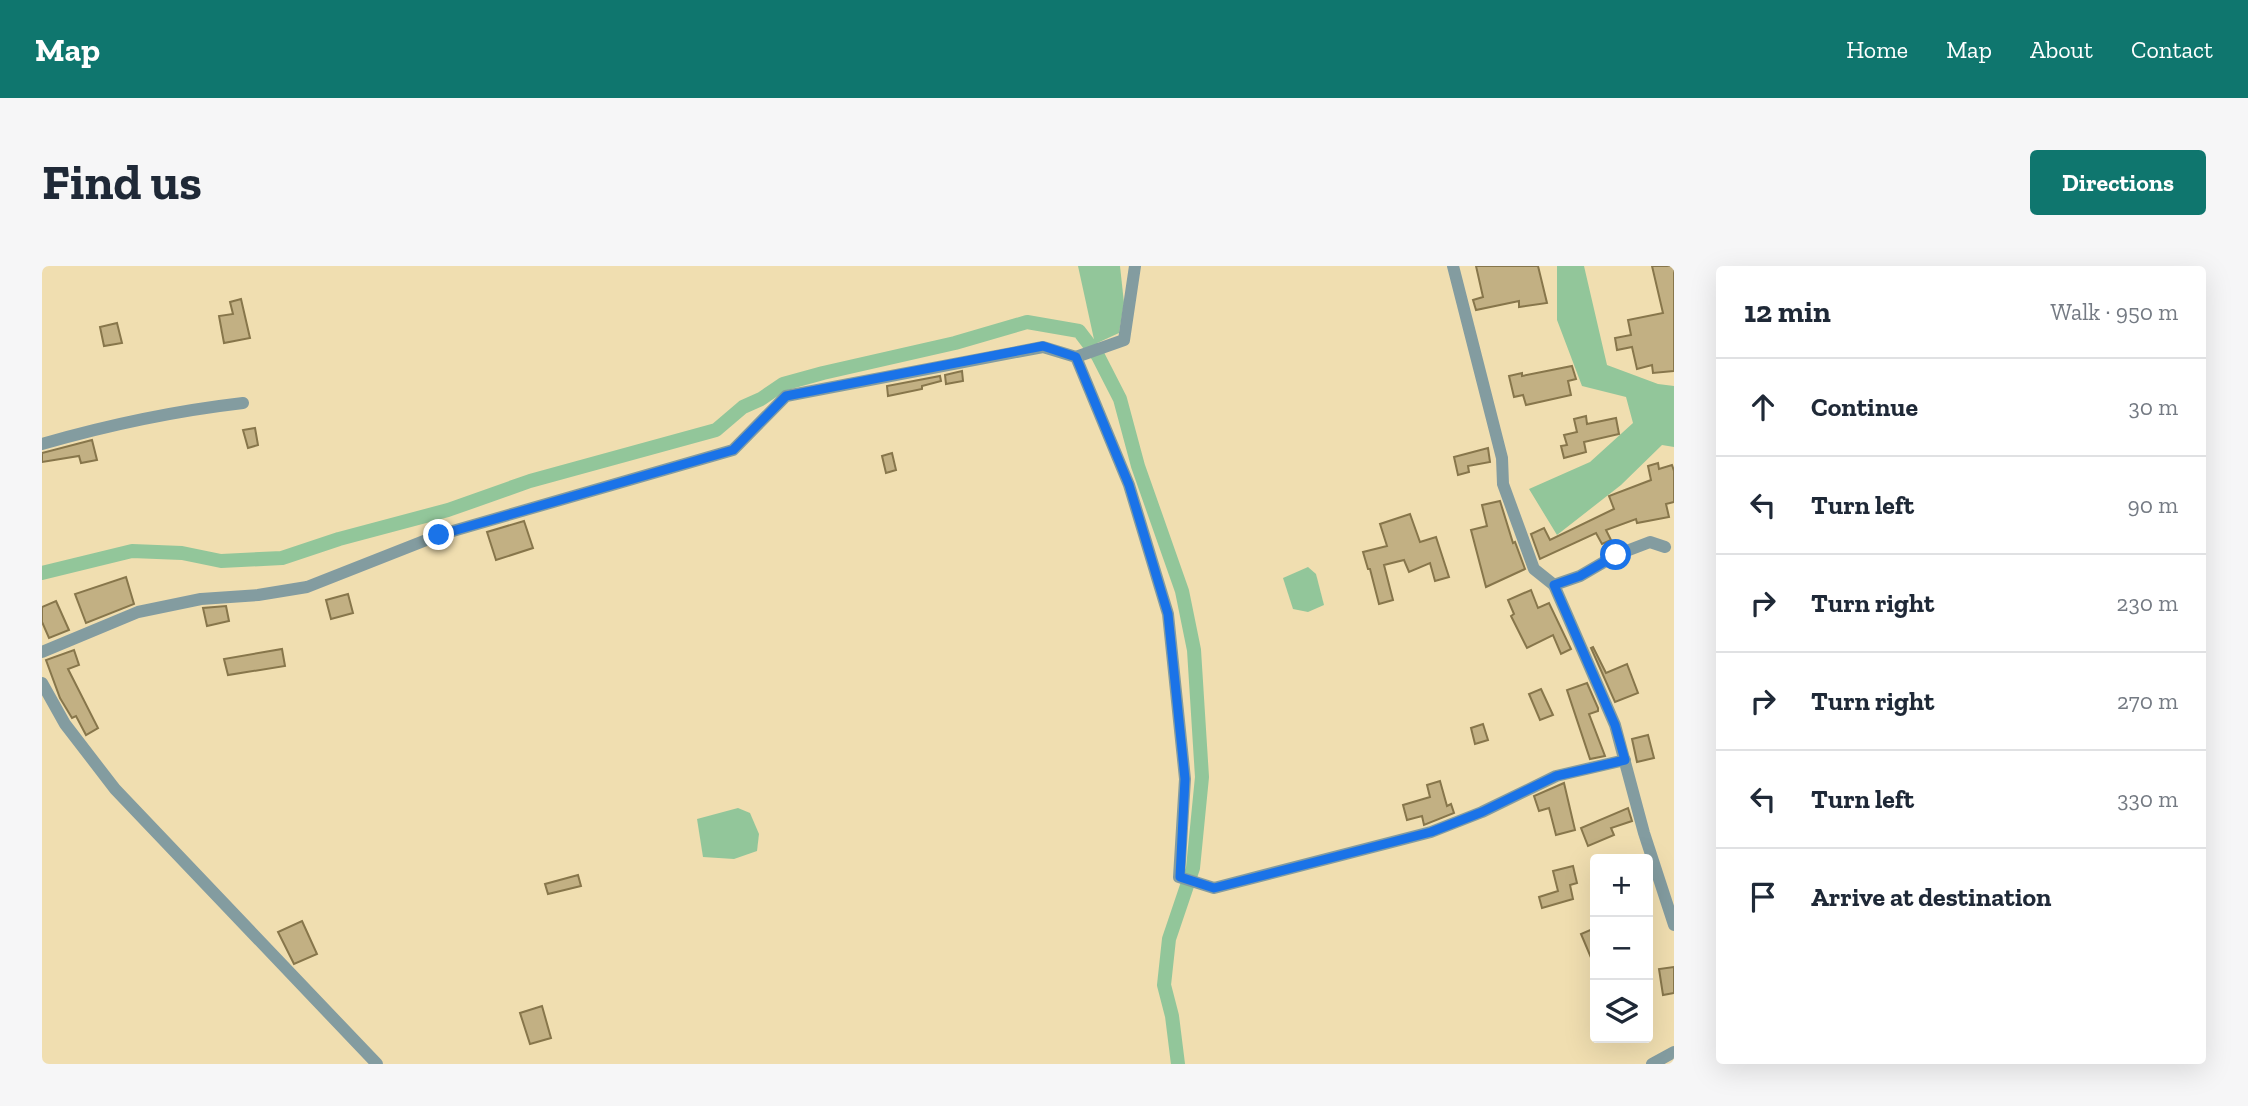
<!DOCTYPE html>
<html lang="en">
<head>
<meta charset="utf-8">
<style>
  body { margin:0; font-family:"Zilla Slab",serif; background:#f6f6f7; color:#1f2937 }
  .controls { position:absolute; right:21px; bottom:21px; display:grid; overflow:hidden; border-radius:7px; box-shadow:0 7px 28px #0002 }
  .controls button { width:63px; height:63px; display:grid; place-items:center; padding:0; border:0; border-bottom:2px solid #e0e1e3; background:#fff; color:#1f2937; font:35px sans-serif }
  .stop { position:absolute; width:21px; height:21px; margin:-16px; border:5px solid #1a73e8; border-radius:50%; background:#fff }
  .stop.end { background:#1a73e8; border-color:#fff; box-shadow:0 2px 7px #0008 }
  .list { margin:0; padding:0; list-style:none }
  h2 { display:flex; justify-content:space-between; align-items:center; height:91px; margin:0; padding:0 28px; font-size:30px }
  h2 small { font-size:23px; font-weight:400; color:#747a83 }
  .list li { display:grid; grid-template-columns:46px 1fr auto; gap:21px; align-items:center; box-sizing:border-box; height:98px; padding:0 28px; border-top:2px solid #e0e1e3 }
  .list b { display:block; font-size:26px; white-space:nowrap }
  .list em { font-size:23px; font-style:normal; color:#747a83 }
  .icon { flex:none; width:38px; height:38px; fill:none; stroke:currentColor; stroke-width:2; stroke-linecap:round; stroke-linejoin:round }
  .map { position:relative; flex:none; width:1632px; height:798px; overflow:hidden; border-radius:7px }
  header { display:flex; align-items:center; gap:42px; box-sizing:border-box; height:98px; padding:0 35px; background:#0f766e; color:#fff }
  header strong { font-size:33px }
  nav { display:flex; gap:38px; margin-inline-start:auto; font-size:24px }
  .intro { display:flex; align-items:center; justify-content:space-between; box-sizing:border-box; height:168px; padding:0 42px }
  h1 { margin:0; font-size:49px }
  .button { padding:18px 32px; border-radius:7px; background:#0f766e; color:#fff; font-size:24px; font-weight:700 }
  main { display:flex; gap:42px; padding:0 42px }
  aside { flex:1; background:#fff; border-radius:7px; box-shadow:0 7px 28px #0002 }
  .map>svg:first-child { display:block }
  .water { fill:#92c69a }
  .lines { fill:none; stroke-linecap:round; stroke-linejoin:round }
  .canal { stroke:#92c69a; stroke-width:14 }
  .building { fill:#c2b083; stroke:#87764b; stroke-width:2 }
  .street { stroke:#839ca0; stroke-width:12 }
  .route { stroke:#1a73e8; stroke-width:9 }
</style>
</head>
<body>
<header>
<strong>Map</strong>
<nav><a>Home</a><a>Map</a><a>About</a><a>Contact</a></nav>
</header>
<div class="intro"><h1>Find us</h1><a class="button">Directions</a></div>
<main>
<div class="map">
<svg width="1632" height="798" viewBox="0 0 1632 798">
  <rect width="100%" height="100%" fill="#f0deb0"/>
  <g class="water">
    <path d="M1036 0H1078L1082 37 1077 67 1053 78Z"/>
    <path d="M1515 0H1542L1565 99 1616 118 1632 120V181L1620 179 1579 219 1515 269 1487 223 1548 196 1591 157 1584 131 1540 120 1515 54Z"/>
    <path d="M1266 301 1274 308 1282 339 1266 346 1251 343 1241 312Z"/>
    <path d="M696 542 708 547 717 568 715 585 692 593 661 591 655 553Z"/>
  </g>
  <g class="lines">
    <path class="canal" d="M0 307 90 285 140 287 179 295 240 292 297 273 406 244 488 215 674 164 701 141 719 133 741 118 781 107 913 77 985 56 1037 65 1056 90 1078 133 1096 200 1140 325 1152 384 1160 511 1151 602 1127 673 1122 719 1130 750 1136 798"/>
  </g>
  <g class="building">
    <path d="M1434 0H1496L1505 37 1477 41V35L1434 44 1431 34 1441 31Z"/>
    <path d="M1610 0H1632V105L1611 107 1610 99 1595 103 1590 81 1575 84 1573 72 1589 69 1586 54 1621 47Z"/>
    <path d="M199 33 208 72 182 77 177 50 191 48 188 36Z"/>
    <path d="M75 57 80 77 62 80 58 61Z"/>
    <path d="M1530 100 1534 113 1526 115 1529 129 1484 139 1481 129 1472 131 1467 110 1480 107V110Z"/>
    <path d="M920 105 921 115 904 118 903 109Z"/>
    <path d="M898 110 899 115 880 120V123L846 130 845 120Z"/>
    <path d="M1544 150 1545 158 1574 152 1577 168 1542 176 1544 186 1522 192 1519 180 1525 179 1522 169 1535 166 1532 153Z"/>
    <path d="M213 162 216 179 206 182 201 164Z"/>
    <path d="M50 174 55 194 39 197 37 190 0 196V187Z"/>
    <path d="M1446 182 1448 196 1426 200 1427 206 1416 209 1412 191Z"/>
    <path d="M850 187 854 204 844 207 840 190Z"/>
    <path d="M1616 197 1617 203 1630 199 1632 205V236L1624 238 1627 251 1595 257 1594 253 1564 264 1569 274 1560 278 1554 267 1498 293 1489 268 1502 262 1508 274 1572 243 1567 230 1609 214 1606 200Z"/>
    <path d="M1458 235 1471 277 1473 276 1483 303 1444 321 1429 264 1445 260 1440 239Z"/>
    <path d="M1368 248 1378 276 1394 271 1407 311 1393 315 1388 297 1367 306 1362 294 1342 299 1351 334 1337 338 1328 303H1326L1321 286 1345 280 1338 258Z"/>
    <path d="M482 255 491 282 454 294 445 266Z"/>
    <path d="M84 311 92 338 44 357 33 328Z"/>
    <path d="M1489 324 1496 342 1507 337 1529 383 1519 388 1511 369 1485 382 1469 350 1472 348 1466 334Z"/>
    <path d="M306 328 311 347 289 353 284 334Z"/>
    <path d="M14 335 27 364 7 372 0 356V341Z"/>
    <path d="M184 340 187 355 165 360 161 342Z"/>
    <path d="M1551 381 1564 407 1585 398 1596 427 1573 436 1549 382Z"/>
    <path d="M240 383 243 400 186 409 182 393Z"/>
    <path d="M32 384 37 399 26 403 56 462 44 469 34 450 30 452 18 432 4 394Z"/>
    <path d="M1545 417 1556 442V445L1547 448 1563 490 1548 493 1525 424Z"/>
    <path d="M1499 423 1511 449 1498 454 1487 428Z"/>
    <path d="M1441 458 1446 474 1433 478 1429 462Z"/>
    <path d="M1606 469 1612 492 1595 496 1590 473Z"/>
    <path d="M1398 515 1405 540 1409 538 1412 547 1382 559 1380 550 1365 554 1361 539 1388 531 1385 519Z"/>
    <path d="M1522 517 1533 564 1514 569 1507 542 1497 545 1492 530Z"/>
    <path d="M1586 542 1590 555 1569 562 1572 569 1546 580 1539 562Z"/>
    <path d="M1531 600 1535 617 1528 619 1531 633 1500 642 1497 631 1516 625 1511 605Z"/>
    <path d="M536 609 539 620 506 628 503 618Z"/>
    <path d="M260 655 275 688 252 698 236 666Z"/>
    <path d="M1553 662V701L1539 668Z"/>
    <path d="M1632 701V727L1621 729 1617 703Z"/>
    <path d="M500 740 509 772 488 778 478 747Z"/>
  </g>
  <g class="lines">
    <g class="street">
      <path d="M1411 0 1460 192 1461 218 1492 303 1512 319 1573 459 1602 567 1632 659"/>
      <path d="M1034 91 1082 74 1093 0"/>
      <path d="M0 178C66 159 132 145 201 137"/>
      <path d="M1512 319 1538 310 1574 289 1608 276 1623 281"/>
      <path d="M0 386 96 346 159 333 216 329 265 321 397 269 691 184 744 130 1001 81 1034 91 1087 219 1126 348 1143 513 1137 611 1172 622 1389 566 1440 546 1514 510 1583 494"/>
      <path d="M0 417 23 458 73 523 335 798"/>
      <path d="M1610 798 1632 786"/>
    </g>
  </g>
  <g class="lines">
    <path class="route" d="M397 269 691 184 744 130 1001 80 1034 91 1087 219 1126 348 1143 513 1138 611 1172 622 1389 566 1440 546 1514 510 1583 494 1573 459 1512 319 1538 310 1574 289"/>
  </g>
</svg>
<div class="controls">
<button>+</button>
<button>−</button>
<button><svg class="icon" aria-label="layers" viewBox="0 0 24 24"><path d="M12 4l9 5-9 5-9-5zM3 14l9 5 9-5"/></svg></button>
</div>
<div class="stop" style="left:1574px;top:289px"></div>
<div class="stop end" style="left:397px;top:269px"></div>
</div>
<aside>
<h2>12 min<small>Walk · 950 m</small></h2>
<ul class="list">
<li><svg class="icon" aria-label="ahead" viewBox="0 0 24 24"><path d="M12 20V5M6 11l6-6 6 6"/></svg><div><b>Continue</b></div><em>30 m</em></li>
<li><svg class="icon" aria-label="left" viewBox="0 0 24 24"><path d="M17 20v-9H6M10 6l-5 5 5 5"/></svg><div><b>Turn left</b></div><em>90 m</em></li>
<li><svg class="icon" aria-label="right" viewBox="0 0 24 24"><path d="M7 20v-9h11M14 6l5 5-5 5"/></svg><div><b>Turn right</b></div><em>230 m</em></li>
<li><svg class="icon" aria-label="right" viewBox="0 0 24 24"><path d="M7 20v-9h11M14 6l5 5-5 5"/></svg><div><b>Turn right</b></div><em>270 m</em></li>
<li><svg class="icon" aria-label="left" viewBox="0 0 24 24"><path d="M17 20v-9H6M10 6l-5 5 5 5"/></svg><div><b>Turn left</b></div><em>330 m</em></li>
<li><svg class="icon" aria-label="arrive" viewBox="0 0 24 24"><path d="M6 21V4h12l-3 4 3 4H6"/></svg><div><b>Arrive at destination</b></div></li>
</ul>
</aside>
</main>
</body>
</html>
